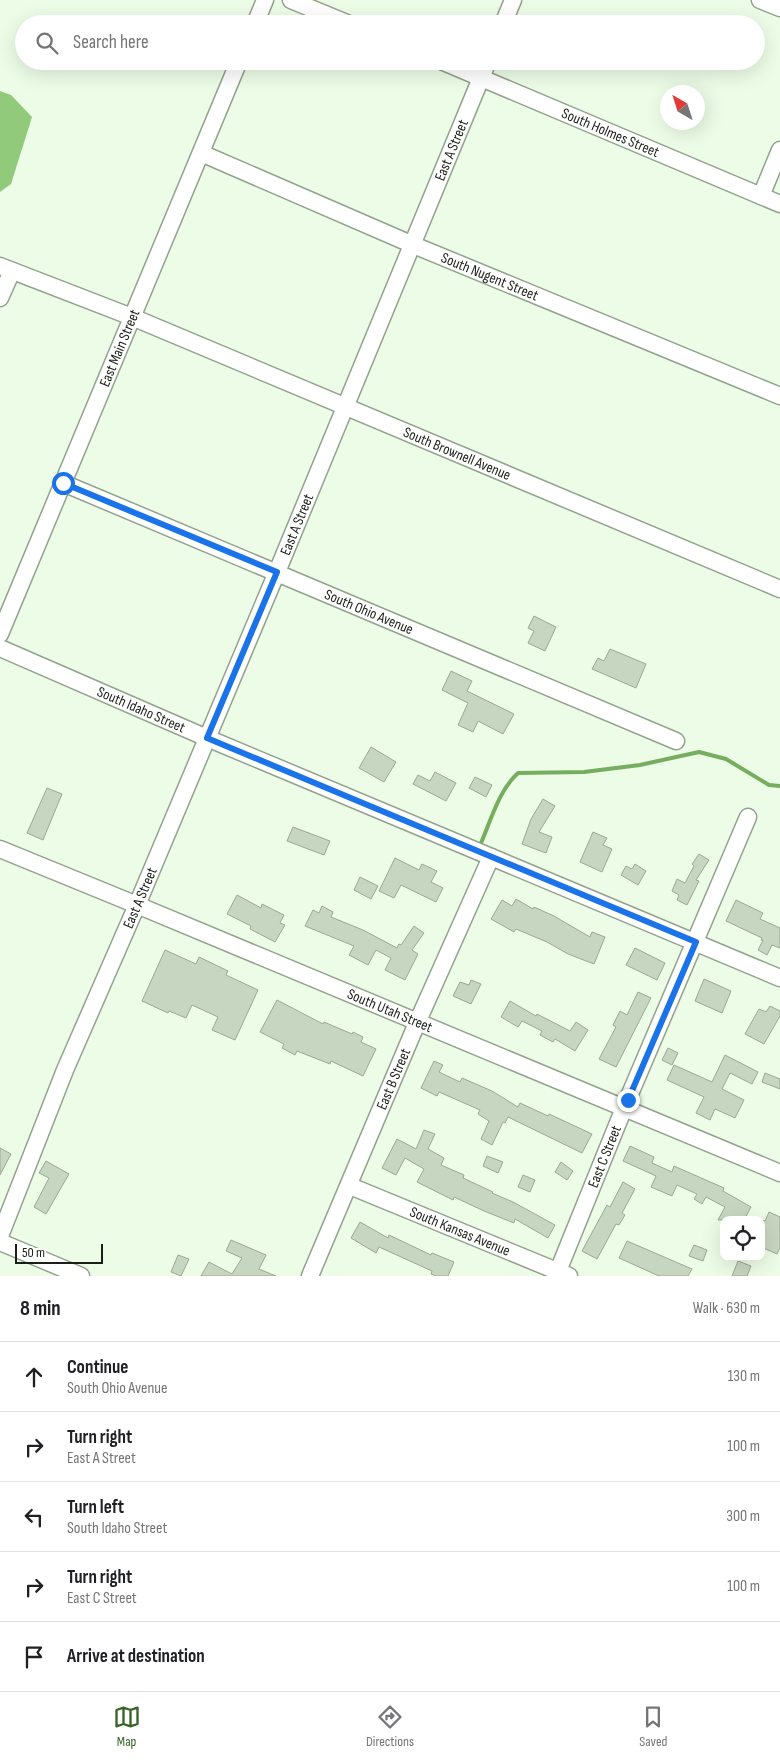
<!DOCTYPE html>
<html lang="en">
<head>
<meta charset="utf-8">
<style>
  body { margin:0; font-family:"Sofia Sans Condensed",sans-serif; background:#f6f6f6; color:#202124 }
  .controls { position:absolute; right:15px; bottom:15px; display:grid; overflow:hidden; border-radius:10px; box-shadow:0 5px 20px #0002 }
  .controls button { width:45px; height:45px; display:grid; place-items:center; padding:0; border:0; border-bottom:1px solid #e0e0e0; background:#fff; color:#202124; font:25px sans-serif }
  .compass { position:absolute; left:660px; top:85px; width:45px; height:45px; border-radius:50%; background:#fff; box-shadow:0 5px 20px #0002; rotate:321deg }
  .scale { position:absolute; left:15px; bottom:12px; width:88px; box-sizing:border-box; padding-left:5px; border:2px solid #1a2018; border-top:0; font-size:14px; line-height:18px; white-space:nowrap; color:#1a2018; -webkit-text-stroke:4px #fff; paint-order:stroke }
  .stop { position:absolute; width:15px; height:15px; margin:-11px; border:4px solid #1a73e8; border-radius:50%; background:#fff }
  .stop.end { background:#1a73e8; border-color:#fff; box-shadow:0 1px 5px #0008 }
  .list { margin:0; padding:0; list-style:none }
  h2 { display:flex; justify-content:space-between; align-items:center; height:65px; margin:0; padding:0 20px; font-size:21px }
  h2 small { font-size:16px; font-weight:400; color:#757577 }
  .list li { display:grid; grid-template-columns:32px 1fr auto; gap:15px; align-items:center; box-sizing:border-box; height:70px; padding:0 20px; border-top:1px solid #e0e0e0 }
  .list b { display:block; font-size:19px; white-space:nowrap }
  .list p { margin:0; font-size:16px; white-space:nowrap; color:#757577 }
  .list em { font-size:16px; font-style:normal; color:#757577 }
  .icon { flex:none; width:28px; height:28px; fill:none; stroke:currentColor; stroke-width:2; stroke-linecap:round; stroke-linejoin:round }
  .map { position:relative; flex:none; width:780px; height:1276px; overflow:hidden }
  .search { position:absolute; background:#fff; box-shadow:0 5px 20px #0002; left:15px; right:15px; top:15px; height:55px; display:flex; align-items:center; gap:12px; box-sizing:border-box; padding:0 18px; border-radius:28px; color:#757577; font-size:19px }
  .sheet { height:415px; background:#fff }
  nav { display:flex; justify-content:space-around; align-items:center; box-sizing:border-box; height:70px; border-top:1px solid #e0e0e0; background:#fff; font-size:14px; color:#757577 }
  nav a { display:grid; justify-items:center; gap:2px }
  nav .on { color:#366422 }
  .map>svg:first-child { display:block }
  .forest { fill:#91ca7b }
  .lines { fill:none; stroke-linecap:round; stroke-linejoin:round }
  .stream { stroke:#76ad5f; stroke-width:4 }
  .building { fill:#c7d6c1; stroke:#9aa995 }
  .minor-casing { stroke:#93a28e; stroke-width:19 }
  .minor { stroke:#fff; stroke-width:16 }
  .route { stroke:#1a73e8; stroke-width:6 }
  .labels { text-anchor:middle; stroke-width:4; stroke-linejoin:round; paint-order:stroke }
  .street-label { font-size:15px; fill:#1a2018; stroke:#fff }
</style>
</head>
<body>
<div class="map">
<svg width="780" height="1276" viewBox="0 0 780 1276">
  <rect width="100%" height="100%" fill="#ecfce6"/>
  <path class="forest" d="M0 91 11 95 32 117 11 184 0 192Z"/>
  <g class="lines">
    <path class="stream" d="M481 843C491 820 499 790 518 773L584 772 640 765 699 752 726 759 769 785 780 786"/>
  </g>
  <g class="building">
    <path d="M534 616 556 627 545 651 528 643 534 631 528 628Z"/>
    <path d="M610 649 646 664 636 688 592 669 598 658 604 661Z"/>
    <path d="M451 671 472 681 467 691 514 714 503 734 478 721 473 732 458 725 468 703 442 690Z"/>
    <path d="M371 747 396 762 384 782 359 768Z"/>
    <path d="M435 772 456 783 446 801 413 784 418 775 430 781Z"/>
    <path d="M475 777 492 785 486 797 469 788Z"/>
    <path d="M47 788 62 794 43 840 27 833Z"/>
    <path d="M543 799 555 806 539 832 552 837 546 853 522 844 531 819Z"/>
    <path d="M293 827 330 841 324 855 287 841Z"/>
    <path d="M593 832 607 838 603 845 612 849 602 872 580 862Z"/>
    <path d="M699 854 709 860 696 880 699 881 687 905 677 900 679 895 672 891 677 879 685 883 694 866 692 864Z"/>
    <path d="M395 858 419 870 422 864 437 871 431 882 443 888 436 902 401 885 394 898 379 891Z"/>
    <path d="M635 864 646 871 638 885 621 875 626 866 632 869Z"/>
    <path d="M360 877 378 886 371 899 354 890Z"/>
    <path d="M237 895 261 908 262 904 284 915 280 923 285 925 275 942 250 929 251 926 227 914Z"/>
    <path d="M516 899 533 909 534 907 554 916 590 937 592 932 605 937 594 964 568 954 547 942 516 929 514 932 491 919 502 900 512 906Z"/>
    <path d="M736 900 763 913 760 919 780 928V948L772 945 767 955 758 950 763 940H761L762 938 726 921Z"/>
    <path d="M322 906 333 912 331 917 363 930 397 948 399 944 401 945 414 926 424 933 412 950 418 954 405 980 385 970 391 958 376 950 368 965 349 955 354 946 305 926 313 910 319 913Z"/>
    <path d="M635 948 665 963 657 980 626 965Z"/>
    <path d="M165 950 196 964 199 957 228 971 226 975 258 990 235 1040 212 1030 218 1017 192 1005 186 1018 169 1011 168 1013 142 1001Z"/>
    <path d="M704 979 731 991 722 1013 695 1001Z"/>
    <path d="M471 980 481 984 471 1004 453 996 460 982 469 985Z"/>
    <path d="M638 992 651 998 616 1067 599 1059 616 1027 613 1025 620 1011 627 1015Z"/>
    <path d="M277 1000 323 1024 324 1022 352 1034 353 1032 363 1037 361 1042 376 1049 363 1076 331 1061 330 1064 297 1051 295 1055 282 1048 284 1044 260 1032Z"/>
    <path d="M510 1001 536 1016 537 1014 570 1031 576 1022 588 1030 575 1051 555 1039 553 1042 540 1035 542 1031 522 1021 518 1027 501 1017Z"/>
    <path d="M770 1006 780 1011V1016L764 1044 745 1034 759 1009 766 1012Z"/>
    <path d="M668 1048 678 1053 672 1065 662 1060Z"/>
    <path d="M725 1055 758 1072 752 1084 730 1073 722 1089 744 1100 735 1118 715 1109 710 1120 696 1113 704 1097 667 1080 674 1065 712 1082Z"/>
    <path d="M434 1061 443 1065 439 1072 460 1082 462 1078 492 1091 518 1107 520 1103 548 1116 549 1114 592 1134 582 1153 508 1117 505 1123 503 1122 492 1145 481 1139 489 1121 478 1114 480 1110 439 1092 437 1096 421 1088Z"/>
    <path d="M765 1073 780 1079V1089L762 1082Z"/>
    <path d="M424 1130 435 1134 428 1149 444 1158 441 1165 464 1175 463 1178 493 1192 492 1193 513 1202 555 1225 548 1238 515 1219 514 1223 484 1211 454 1197 453 1200 417 1182 424 1169 405 1158 396 1175 382 1168 397 1139 416 1149Z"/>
    <path d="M630 1146 654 1157 652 1163 672 1172 674 1166 724 1188 723 1191 751 1207 744 1220H718L725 1207 706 1197 702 1204 694 1199 697 1194 677 1185 672 1196 651 1187 656 1176 623 1161Z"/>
    <path d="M0 1148 11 1154 0 1175Z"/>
    <path d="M487 1156 503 1162 498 1173 483 1166Z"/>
    <path d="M46 1161 69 1174 46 1214 34 1207 49 1178 39 1173Z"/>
    <path d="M561 1162 573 1171 567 1180 555 1172Z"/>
    <path d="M523 1175 535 1180 530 1192 518 1187Z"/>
    <path d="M623 1182 635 1189 622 1213 625 1215 619 1225 616 1224 597 1259 582 1251 607 1205 610 1207Z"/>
    <path d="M769 1212 780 1217V1248L777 1254 761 1247V1220L765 1221Z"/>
    <path d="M360 1222 388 1238 389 1235 431 1255 432 1253 454 1262 448 1276H436L431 1274 432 1271 379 1247 376 1253 351 1238Z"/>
    <path d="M231 1240 266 1255 259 1269 276 1276H201L209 1262 232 1274 242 1258 226 1251Z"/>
    <path d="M627 1241 692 1269 688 1276H659L619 1258Z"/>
    <path d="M694 1245 707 1250 703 1261 689 1256Z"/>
    <path d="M178 1255 189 1259 181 1276 171 1272Z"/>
    <path d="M738 1261 751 1266 747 1276H732Z"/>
  </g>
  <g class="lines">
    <g class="minor-casing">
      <g id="minor">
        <path d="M291 0 349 24"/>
        <path d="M760 0 780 8"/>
        <path d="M255 24 265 0"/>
        <path d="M503 24 513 0"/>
        <path id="s1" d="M441 61 780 204"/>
        <path id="s2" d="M201 153 411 244 780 396"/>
        <path d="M761 196 780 150"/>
        <path id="s3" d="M0 266 132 317 780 589"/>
        <path d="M0 298 12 271"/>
        <path id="s4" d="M63 483 676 741"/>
        <path id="s5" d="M0 634 239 61"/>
        <path id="s6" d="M0 648 207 738 780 978"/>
        <path id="s7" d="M0 849 137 905 780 1173"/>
        <path id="s8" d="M350 1186 569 1276"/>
        <path id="s9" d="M0 1236 65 1070 137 905 277 572 488 61"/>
        <path d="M0 1242 81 1276"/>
        <path id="s10" d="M310 1276 417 1023 491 857"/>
        <path id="s11" d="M556 1276 624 1108 748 817"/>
      </g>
    </g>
    <use href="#minor" class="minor"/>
  </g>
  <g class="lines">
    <path class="route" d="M63 483 277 572 207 738 696 942 628 1100"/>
  </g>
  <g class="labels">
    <g class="street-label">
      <text dy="5" stroke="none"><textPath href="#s1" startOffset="184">South Holmes Street</textPath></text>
      <text dy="5" stroke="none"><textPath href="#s9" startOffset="1176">East A Street</textPath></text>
      <text dy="5" stroke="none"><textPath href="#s2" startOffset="314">South Nugent Street</textPath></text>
      <text dy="5" stroke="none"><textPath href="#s5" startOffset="310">East Main Street</textPath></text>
      <text dy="5" stroke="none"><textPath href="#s3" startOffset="494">South Brownell Avenue</textPath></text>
      <text dy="5" stroke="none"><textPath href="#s9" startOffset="771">East A Street</textPath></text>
      <text dy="5" stroke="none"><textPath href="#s4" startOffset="332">South Ohio Avenue</textPath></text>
      <text dy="5" stroke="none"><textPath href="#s6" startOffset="154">South Idaho Street</textPath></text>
      <text dy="5" stroke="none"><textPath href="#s9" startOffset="366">East A Street</textPath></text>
      <text dy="5" stroke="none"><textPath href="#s7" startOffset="422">South Utah Street</textPath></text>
      <text dy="5" stroke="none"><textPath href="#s10" startOffset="214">East B Street</textPath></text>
      <text dy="5" stroke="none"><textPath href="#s11" startOffset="129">East C Street</textPath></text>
      <text dy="5" stroke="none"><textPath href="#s8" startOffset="119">South Kansas Avenue</textPath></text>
    </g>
  </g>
</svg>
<div class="controls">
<button><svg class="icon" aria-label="locate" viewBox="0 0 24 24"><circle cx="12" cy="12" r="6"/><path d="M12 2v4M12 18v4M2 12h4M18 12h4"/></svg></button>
</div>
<svg class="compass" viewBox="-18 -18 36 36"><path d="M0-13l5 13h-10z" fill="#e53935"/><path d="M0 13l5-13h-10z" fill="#757577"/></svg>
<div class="scale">50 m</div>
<div class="stop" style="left:63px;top:483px"></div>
<div class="stop end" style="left:628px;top:1100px"></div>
<div class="search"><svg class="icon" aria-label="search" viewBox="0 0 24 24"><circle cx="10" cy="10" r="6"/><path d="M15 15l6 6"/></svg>Search here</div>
</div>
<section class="sheet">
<h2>8 min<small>Walk · 630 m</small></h2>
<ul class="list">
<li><svg class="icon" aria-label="ahead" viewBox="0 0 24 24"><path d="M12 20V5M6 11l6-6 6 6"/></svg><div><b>Continue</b><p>South Ohio Avenue</p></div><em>130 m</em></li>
<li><svg class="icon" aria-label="right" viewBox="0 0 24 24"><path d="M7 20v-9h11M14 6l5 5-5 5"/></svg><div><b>Turn right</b><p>East A Street</p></div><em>100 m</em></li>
<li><svg class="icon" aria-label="left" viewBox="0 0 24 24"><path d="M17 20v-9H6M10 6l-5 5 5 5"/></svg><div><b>Turn left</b><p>South Idaho Street</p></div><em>300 m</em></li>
<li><svg class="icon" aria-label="right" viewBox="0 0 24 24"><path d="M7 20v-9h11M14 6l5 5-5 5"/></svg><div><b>Turn right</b><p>East C Street</p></div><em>100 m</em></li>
<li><svg class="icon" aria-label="arrive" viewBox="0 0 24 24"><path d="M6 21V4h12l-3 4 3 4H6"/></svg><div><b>Arrive at destination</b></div></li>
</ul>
</section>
<nav>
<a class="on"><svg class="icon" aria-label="map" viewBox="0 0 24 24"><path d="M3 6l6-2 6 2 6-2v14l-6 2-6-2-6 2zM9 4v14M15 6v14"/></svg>Map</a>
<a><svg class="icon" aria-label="directions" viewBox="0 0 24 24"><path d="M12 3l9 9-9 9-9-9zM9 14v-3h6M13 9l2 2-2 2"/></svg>Directions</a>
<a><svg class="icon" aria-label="saved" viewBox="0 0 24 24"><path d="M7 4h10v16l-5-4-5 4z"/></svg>Saved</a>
</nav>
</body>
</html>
